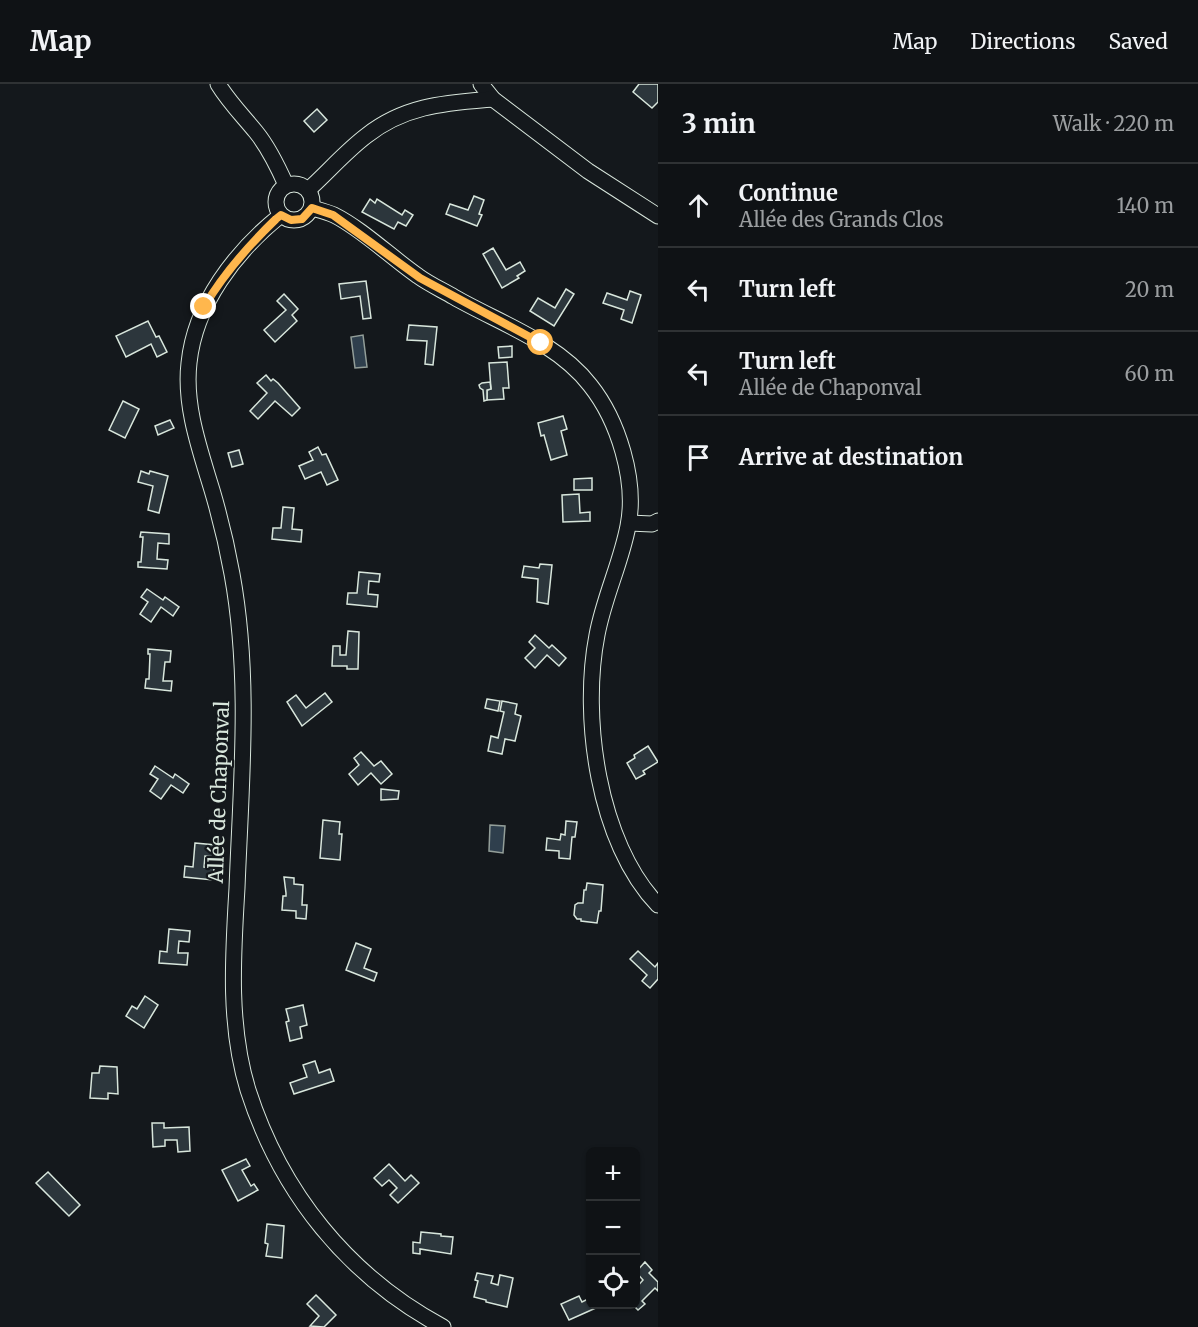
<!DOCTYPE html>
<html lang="en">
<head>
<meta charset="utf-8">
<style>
  body { margin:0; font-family:Merriweather,serif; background:#1d2022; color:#f1f3f6 }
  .controls { position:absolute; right:18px; bottom:18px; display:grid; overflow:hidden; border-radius:9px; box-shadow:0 2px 4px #0004 }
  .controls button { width:54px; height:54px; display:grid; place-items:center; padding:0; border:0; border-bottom:2px solid #2f3234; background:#0f1215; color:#f1f3f6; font:30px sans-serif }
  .stop { position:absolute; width:18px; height:18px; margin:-14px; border:4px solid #ffb74d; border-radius:50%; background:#fff }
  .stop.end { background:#ffb74d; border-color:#fff; box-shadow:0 2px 6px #0008 }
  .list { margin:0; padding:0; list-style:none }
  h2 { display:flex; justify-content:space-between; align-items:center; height:78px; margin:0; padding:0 24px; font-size:26px }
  h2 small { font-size:20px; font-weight:400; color:#9b9ea0 }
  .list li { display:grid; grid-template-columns:39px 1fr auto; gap:18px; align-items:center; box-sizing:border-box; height:84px; padding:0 24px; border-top:2px solid #2f3234 }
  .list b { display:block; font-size:22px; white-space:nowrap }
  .list p { margin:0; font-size:20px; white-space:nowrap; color:#9b9ea0 }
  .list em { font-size:20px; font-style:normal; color:#9b9ea0 }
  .icon { flex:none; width:33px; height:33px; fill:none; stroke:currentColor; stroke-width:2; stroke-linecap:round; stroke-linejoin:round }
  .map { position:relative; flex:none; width:658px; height:1243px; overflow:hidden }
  header { display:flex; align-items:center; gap:36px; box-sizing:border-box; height:84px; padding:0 30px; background:#0f1215; border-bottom:2px solid #2f3234 }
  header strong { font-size:28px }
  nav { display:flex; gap:33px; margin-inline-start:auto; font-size:21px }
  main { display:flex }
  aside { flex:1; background:#0f1215 }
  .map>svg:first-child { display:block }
  .water { fill:#2f3f4d; stroke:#939e99; stroke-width:1.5 }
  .building { fill:#2c363c; stroke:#d8e6dc; stroke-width:1.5 }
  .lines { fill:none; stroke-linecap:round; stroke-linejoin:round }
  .minor-casing { stroke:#d8e6dc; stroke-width:17 }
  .minor { stroke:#14181c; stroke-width:15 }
  .route { stroke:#ffb74d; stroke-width:8 }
  .labels { text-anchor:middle; stroke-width:4.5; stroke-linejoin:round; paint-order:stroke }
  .street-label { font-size:20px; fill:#d8e6dc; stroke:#14181c }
</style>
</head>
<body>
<header>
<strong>Map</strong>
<nav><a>Map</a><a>Directions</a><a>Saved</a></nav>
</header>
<main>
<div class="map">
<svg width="658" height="1243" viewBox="0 0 658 1243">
  <rect width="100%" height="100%" fill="#14181c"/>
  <g class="water">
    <path d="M363 251 367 283 355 284 351 253Z"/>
    <path d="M490 741 505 742 503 769 489 767Z"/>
  </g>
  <g class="building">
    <path d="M639 0H658V18L652 24 633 8Z"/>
    <path d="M317 25 327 36 314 48 304 37Z"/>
    <path d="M474 112 484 116 479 130 482 131 477 142 446 130 450 120 468 126Z"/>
    <path d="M370 115 375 119 377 115 402 131 405 126 413 131 406 142 398 138 394 145 362 128Z"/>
    <path d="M493 164 506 186 520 178 525 187 517 192 519 194 502 204 483 170Z"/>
    <path d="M366 197 371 234 363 235 360 212 341 215 339 200Z"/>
    <path d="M566 205 574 210 554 242 530 227 538 214 555 224Z"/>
    <path d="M630 207 641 211 632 239 621 235 624 226 603 219 607 209 627 216Z"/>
    <path d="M284 210 298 225 292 231 297 237 275 258 264 246 286 226 277 217Z"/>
    <path d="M148 237 156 253 159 252 167 268 157 273 151 260 126 273 116 252Z"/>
    <path d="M409 241 437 243 433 281 425 280 427 257 407 256Z"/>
    <path d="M512 262V273L499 274 498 263Z"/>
    <path d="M507 278 509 304H503L504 315 487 316V306L491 305 489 279Z"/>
    <path d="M266 291 271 297 273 295 278 299 300 324 292 332 275 317 258 335 250 327 267 309 257 299Z"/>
    <path d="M490 298 491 305 487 306V316L484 317 483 306 480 304 479 301 482 299Z"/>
    <path d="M123 317 139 325 125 354 109 346Z"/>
    <path d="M563 332 567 345 561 347 567 371 551 376 544 351 541 352 538 339Z"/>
    <path d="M170 336 174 344 158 351 155 342Z"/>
    <path d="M318 363 322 371 326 370 338 396 327 401 321 388 305 395 299 382 313 376 309 368Z"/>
    <path d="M239 366 243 380 232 383 228 369Z"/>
    <path d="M141 387 149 390 150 387 168 392 159 429 148 426 153 402 138 398Z"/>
    <path d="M592 394V406H574V395Z"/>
    <path d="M579 410 580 429 590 428V437L563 438 562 411Z"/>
    <path d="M283 423 294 424 292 445 302 446 301 458 272 455 273 444H281Z"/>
    <path d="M141 448 169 450V460L158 459 157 475 168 476 167 485 138 483V478H141L143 453H140Z"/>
    <path d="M540 480 552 481 548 520 537 518 538 495 522 493 524 482 539 484Z"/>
    <path d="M359 488 380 490 379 498 369 497 368 510 378 511 377 523 347 520 348 509H357Z"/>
    <path d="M147 505 163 516 165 513 179 523 173 532 161 523 151 538 140 530 148 518 141 513Z"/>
    <path d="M348 547 359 548 358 585H347V582H332L333 562H340V571H346Z"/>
    <path d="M535 551 549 564 552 561 566 574 559 582 547 571 535 584 525 574 535 564 529 558Z"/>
    <path d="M148 565 171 567 170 578H165L163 597H172L171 607 145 604 146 595H149L150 570H148Z"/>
    <path d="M325 609 332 618 302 642 287 618 296 611 306 624Z"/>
    <path d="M487 615 500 617 498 627 485 624Z"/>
    <path d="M502 617 517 620 515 630 521 632 515 657 505 655 502 670 488 667 491 652 498 654 504 628 500 627Z"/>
    <path d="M648 662 658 678 643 687 645 690 636 695 627 679 635 674 634 671Z"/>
    <path d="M361 668 374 682 381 677 392 690 381 700 371 689 358 701 349 690 359 681 354 674Z"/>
    <path d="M155 682 173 694 175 690 189 700 183 709 171 701 161 715 150 707 158 695 150 690Z"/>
    <path d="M381 705 399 707 398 715 381 716Z"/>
    <path d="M323 736 340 738 339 750H342L340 776 320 774Z"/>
    <path d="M566 737 577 738 575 753H572L570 775 559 774V767L546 766 547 754 560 756 561 750 565 751Z"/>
    <path d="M195 759 216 761 215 773 205 772 204 783 214 784 213 796 184 793 185 782 193 783Z"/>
    <path d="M284 793 294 794V800L303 801 302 821H307L306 835 296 834V827L282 826 283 812H286V809Z"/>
    <path d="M587 799 603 801 601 827H599L597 839 581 837V835H577L574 831 575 821 578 819H583L584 806H586Z"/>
    <path d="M169 845 190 847 189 858 179 857 178 869H188L187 881 159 879 160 867 167 868Z"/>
    <path d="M356 859 371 865 364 884 377 889 374 897 346 886Z"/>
    <path d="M638 867 655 883 658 879V895L650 904 642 897 647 891 630 875Z"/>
    <path d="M145 912 158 921 144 944 126 932 132 922 137 925Z"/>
    <path d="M303 921 307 941 300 943 302 954 290 957 286 938 289 937 286 925Z"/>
    <path d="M315 977 319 989 330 985 334 997 294 1010 290 999 307 993 303 981Z"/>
    <path d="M100 982 117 983 118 1010 108 1009V1015L90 1014 92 989H99Z"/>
    <path d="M152 1039H164V1044L189 1043 190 1067 178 1068 177 1056H165V1062L153 1063Z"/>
    <path d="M246 1075 250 1082 242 1086 251 1102 254 1100 258 1106 238 1117 222 1086Z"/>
    <path d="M389 1080 405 1097 411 1091 419 1099 398 1119 390 1111 397 1104 389 1096 382 1102 374 1094Z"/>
    <path d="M48 1088 80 1121 69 1132 36 1099Z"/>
    <path d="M267 1140 284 1142 282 1174 266 1172 268 1160 265 1159Z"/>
    <path d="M421 1148 441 1150V1152L453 1153 451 1170 420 1165V1170L413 1169V1158L420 1159Z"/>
    <path d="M645 1178 652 1186 649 1189 658 1198V1207L655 1204 642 1217 645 1220 638 1226 632 1220H636V1204L643 1196 636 1188Z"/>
    <path d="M477 1189 493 1192 491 1199 498 1201 500 1191 513 1194 507 1223 486 1218V1216L474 1213 478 1197 475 1196Z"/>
    <path d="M316 1211 336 1231 324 1243 310 1242 319 1232 307 1220Z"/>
    <path d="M579 1212 582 1218 590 1214V1220H597L598 1223 569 1236 561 1220Z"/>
  </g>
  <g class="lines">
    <g class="minor-casing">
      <g id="minor">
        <path d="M218 0C229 18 243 32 256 48 269 64 278 83 286 101"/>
        <path d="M481 0 493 15 588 87 658 132"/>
        <circle cx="294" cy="118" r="18"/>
        <path d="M308 106C328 88 345 68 366 52 405 21 446 19 493 15"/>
        <path d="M312 124C319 126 327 128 334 131 362 145 392 174 418 192 429 200 442 206 454 213 499 239 557 258 590 301 618 336 637 396 628 442 621 479 604 513 597 551 581 633 598 759 658 821"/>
        <path d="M281 131C235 168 195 220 189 279 184 322 200 366 212 406 220 433 227 462 232 490 251 594 241 699 237 804 233 871 228 941 248 1006 281 1109 348 1192 443 1243"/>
        <path d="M629 439 652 440 658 437"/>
      </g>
    </g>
    <use href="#minor" class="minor"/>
  </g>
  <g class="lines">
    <path class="route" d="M204 223C224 189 248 162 276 135L281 131 291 136 302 135 312 124 333 131 420 194 541 259"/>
  </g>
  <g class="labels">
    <g class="street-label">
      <text transform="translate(219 708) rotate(-88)" y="7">Allée de Chaponval</text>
    </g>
  </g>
</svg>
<div class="controls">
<button>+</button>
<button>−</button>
<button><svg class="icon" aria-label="locate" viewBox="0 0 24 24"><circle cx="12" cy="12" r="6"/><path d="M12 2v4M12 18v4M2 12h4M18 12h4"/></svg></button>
</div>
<div class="stop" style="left:541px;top:259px"></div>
<div class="stop end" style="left:204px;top:223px"></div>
</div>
<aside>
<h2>3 min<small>Walk · 220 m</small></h2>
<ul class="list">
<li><svg class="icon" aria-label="ahead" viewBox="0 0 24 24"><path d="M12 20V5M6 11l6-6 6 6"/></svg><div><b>Continue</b><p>Allée des Grands Clos</p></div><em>140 m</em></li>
<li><svg class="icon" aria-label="left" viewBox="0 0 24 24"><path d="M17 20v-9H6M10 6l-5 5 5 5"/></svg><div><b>Turn left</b></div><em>20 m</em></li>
<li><svg class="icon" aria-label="left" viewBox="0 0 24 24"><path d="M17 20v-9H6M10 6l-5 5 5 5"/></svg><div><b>Turn left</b><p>Allée de Chaponval</p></div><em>60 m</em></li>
<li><svg class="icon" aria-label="arrive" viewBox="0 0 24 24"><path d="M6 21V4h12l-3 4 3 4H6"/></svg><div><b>Arrive at destination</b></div></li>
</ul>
</aside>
</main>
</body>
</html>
